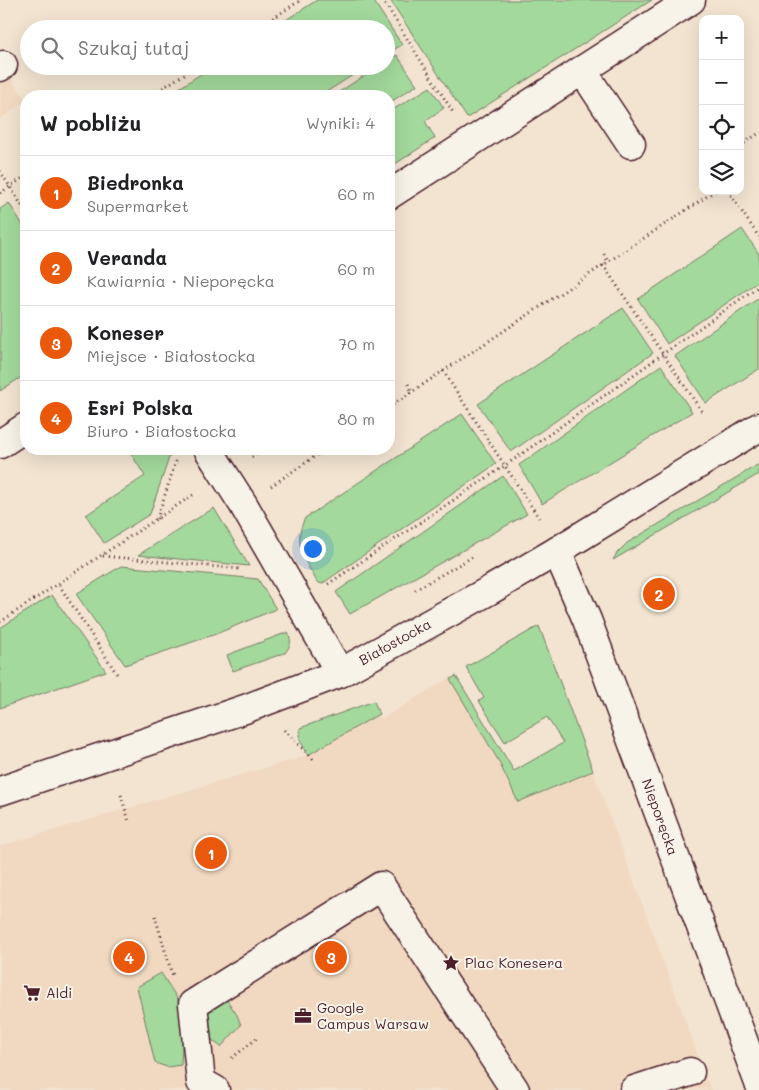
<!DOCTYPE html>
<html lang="pl">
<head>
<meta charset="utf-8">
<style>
  body { margin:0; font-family:Mali,sans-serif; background:#f6f6f6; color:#202124 }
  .controls { position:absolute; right:15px; top:15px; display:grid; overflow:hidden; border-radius:10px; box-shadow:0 5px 20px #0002 }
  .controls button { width:45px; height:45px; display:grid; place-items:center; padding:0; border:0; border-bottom:1px solid #e0e0e0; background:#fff; color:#202124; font:25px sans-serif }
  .you { position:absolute; left:312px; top:548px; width:18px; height:18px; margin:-12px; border:4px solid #fff; border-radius:50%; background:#1a73e8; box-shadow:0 0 0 8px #1a73e833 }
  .badge { display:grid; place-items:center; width:32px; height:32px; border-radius:50%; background:#ea580c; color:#fff; font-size:16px; font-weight:700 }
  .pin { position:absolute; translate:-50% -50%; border:2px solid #fff; box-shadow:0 1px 5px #0006 }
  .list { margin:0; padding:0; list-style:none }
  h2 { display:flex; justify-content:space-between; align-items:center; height:65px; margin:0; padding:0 20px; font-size:21px }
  h2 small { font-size:16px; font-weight:400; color:#757577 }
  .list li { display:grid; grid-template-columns:32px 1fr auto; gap:15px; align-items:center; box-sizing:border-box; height:75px; padding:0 20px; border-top:1px solid #e0e0e0 }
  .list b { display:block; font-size:19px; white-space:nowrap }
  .list p { margin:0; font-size:16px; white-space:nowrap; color:#757577 }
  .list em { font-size:16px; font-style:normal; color:#757577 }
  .icon { flex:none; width:28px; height:28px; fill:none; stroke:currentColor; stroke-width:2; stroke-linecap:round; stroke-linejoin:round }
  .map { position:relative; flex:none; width:759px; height:1090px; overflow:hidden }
  .search { position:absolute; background:#fff; box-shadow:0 5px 20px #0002; left:20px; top:20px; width:375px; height:55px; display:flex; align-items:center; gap:12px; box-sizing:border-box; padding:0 18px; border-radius:28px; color:#757577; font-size:19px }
  .panel { position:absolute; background:#fff; box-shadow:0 5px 20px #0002; left:20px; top:90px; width:375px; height:365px; border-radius:20px }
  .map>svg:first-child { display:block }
  .built { fill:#f1d9c1 }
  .green { fill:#a3d99c; stroke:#767c64 }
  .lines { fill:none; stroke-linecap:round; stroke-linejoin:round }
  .minor-casing { stroke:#4a1f2b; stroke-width:31 }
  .path { stroke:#4a1f2b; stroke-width:3; stroke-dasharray:1 4; stroke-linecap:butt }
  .minor { stroke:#f7f3e8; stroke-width:28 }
  .labels { text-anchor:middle; stroke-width:4; stroke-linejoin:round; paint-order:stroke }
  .street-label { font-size:14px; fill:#4a1f2b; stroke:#f7f3e8 }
  .poi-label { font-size:14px; fill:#4a1f2b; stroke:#f7f3e8; text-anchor:start }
</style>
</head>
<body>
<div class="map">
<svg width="759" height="1090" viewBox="0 0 759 1090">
  <rect width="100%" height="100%" fill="#f3e4d1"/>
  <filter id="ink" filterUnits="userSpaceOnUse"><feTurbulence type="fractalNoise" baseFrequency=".02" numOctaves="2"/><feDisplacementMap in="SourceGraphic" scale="10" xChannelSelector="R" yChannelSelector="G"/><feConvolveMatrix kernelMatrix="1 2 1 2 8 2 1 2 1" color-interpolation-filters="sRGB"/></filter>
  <g filter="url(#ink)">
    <g class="built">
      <path d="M0 60 26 101 0 119Z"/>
      <path d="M450 677 498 760 518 802 593 771 711 1090H0V846L308 755 379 714 382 718 385 717Z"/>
    </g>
    <g class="green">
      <path d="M317 0H373L402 45 386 54V29H272Z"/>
      <path d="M390 0H652L467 118Z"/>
      <path d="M397 55 417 85 389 103V96H333L379 66H386V62Z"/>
      <path d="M213 66H367L320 96H167Z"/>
      <path d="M430 87 444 108 425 121 435 138 389 168V112Z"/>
      <path d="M9 203 26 230V374L0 391V209Z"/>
      <path d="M742 229 759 254V281L667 344 638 299Z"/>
      <path d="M759 298V369L706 403 675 356Z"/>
      <path d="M623 308 653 353 511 452 478 404Z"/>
      <path d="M661 365 692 412 542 504 519 465Z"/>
      <path d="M462 414 496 464 326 581 322 584 317 582C305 560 292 544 305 518Z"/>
      <path d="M128 449H172L150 514 104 543 86 515 145 476Z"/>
      <path d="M759 464V474L613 560 617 553 627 543Z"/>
      <path d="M503 476 527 514 350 614 336 592Z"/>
      <path d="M214 508 249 566 138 555Z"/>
      <path d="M121 566 258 579 276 609 216 634 125 665 76 594Z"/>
      <path d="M52 595 106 671 0 708V628Z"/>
      <path d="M539 626 593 771 518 802 498 760 450 679 456 676 514 771 563 743 547 717 505 742 479 701 484 698 466 667Z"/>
      <path d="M288 632C292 642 291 645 285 653L233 671 227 655Z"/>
      <path d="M374 701 379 714 308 755 300 740V728Z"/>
      <path d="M161 973 184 1009 181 1065 167 1067 155 1063 137 987Z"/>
      <path d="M221 991 237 1015 241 1025 221 1047 212 1040 208 1011Z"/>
    </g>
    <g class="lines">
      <g class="minor-casing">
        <g id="minor">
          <path d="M0 67 3 65"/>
          <path d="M582 70 631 144"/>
          <path d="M389 195 691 0"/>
          <path d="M0 444 26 427"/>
          <path d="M208 449 243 504 340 673"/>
          <path d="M557 551 587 620 759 1083"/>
          <path d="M0 791 245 709 340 673 492 589 557 551 759 427"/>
          <path d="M215 1090 201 1082 193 1004 381 886 515 1090"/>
          <path d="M634 1090 690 1072"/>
        </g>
      </g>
      <g class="path">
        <path d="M383 0 454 114"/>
        <path d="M256 29 301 0"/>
        <path d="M150 96 197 66"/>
        <path d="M740 146 759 133"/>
        <path d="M0 171 26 212"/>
        <path d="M728 191 759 237"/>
        <path d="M0 193 26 176"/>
        <path d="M604 254 608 262"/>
        <path d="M603 265 703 413"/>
        <path d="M443 371 539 518"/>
        <path d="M408 384 412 392"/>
        <path d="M389 407 715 191"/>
        <path d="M252 457 265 449"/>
        <path d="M271 486 326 449"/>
        <path d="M157 519 176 461"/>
        <path d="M103 556 241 569"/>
        <path d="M328 584 506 465 759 286"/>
        <path d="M59 585 117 674"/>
        <path d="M415 590 474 556"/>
        <path d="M0 622 196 493"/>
        <path d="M284 730 313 759"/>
        <path d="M121 795 129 822"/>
        <path d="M155 916 171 971 174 977"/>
        <path d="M232 1058 257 1038"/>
      </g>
      <use href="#minor" class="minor"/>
    </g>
  </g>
  <defs>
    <g id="sight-bare" transform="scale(1.35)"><path d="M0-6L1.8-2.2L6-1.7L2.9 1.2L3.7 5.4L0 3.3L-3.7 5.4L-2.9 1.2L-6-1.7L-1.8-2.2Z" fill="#4a1f2b" stroke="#f7f3e8" stroke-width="2.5" paint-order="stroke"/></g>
    <g id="supermarket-bare" transform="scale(1.35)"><path d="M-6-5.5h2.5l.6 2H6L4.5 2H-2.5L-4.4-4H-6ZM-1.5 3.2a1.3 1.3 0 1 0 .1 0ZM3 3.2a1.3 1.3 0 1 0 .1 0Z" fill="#4a1f2b" stroke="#f7f3e8" stroke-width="2.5" paint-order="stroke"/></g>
    <g id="office-bare" transform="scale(1.35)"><path d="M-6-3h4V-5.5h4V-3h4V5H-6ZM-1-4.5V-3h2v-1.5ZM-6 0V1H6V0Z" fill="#4a1f2b" stroke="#f7f3e8" stroke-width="2.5" paint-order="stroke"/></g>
  </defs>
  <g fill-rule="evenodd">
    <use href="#sight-bare" x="451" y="963"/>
    <use href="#supermarket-bare" x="32" y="993"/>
    <use href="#office-bare" x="303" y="1016"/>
  </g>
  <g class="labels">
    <g class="street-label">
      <text transform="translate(395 642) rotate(-29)" y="5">Białostocka</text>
      <text transform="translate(660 817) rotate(70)" y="5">Nieporęcka</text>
    </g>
    <g class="poi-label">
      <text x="465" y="968">Plac Konesera</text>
      <text x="46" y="998">Aldi</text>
      <text x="317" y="1013">Google<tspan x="317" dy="16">Campus Warsaw</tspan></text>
    </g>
  </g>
</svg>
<div class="controls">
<button>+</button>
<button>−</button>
<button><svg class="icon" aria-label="locate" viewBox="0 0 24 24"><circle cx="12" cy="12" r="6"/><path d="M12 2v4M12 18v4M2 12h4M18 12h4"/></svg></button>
<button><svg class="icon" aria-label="layers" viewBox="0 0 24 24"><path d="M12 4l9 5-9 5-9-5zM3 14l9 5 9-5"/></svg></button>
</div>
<div class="you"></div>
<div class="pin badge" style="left:211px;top:853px">1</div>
<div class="pin badge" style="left:659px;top:594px">2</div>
<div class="pin badge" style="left:331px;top:957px">3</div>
<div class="pin badge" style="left:129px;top:957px">4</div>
<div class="search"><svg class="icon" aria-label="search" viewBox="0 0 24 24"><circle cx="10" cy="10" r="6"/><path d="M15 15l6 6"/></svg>Szukaj tutaj</div>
<section class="panel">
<h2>W pobliżu<small>Wyniki: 4</small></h2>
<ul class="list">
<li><span class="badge">1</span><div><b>Biedronka</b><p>Supermarket</p></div><em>60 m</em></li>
<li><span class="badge">2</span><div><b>Veranda</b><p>Kawiarnia · Nieporęcka</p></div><em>60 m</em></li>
<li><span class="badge">3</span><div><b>Koneser</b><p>Miejsce · Białostocka</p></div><em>70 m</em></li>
<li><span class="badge">4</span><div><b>Esri Polska</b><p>Biuro · Białostocka</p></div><em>80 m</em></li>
</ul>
</section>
</div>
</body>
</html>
